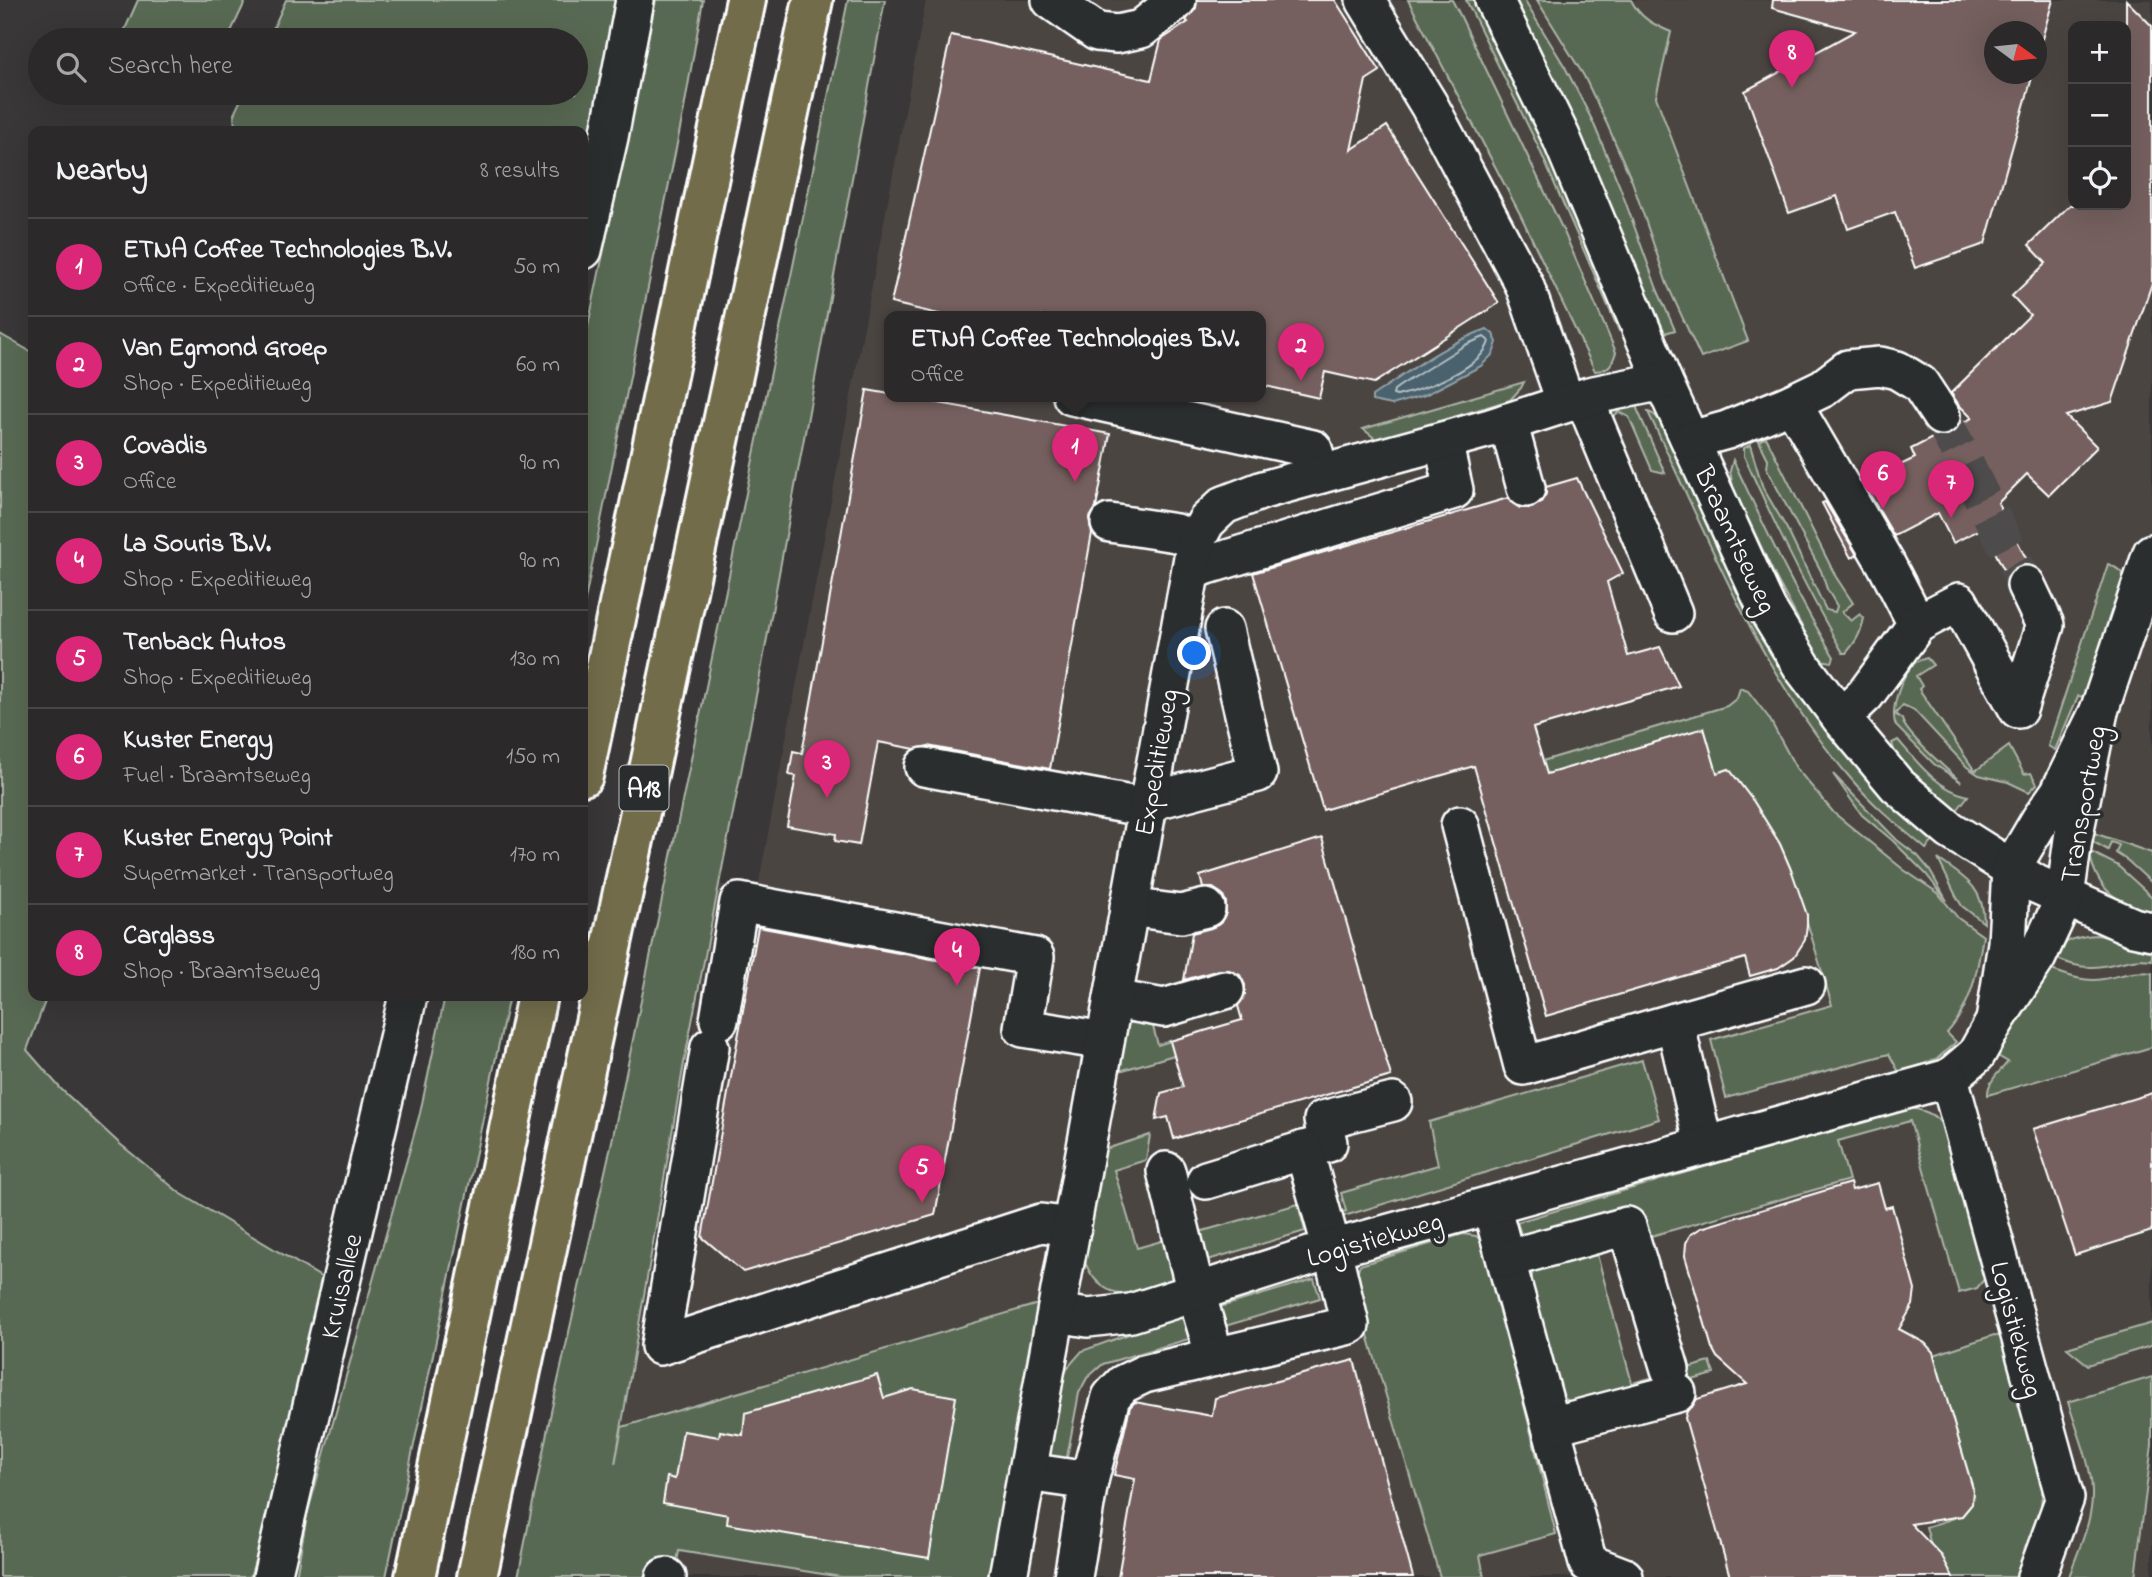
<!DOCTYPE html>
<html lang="en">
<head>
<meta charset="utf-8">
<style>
  body { margin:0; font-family:"Indie Flower",sans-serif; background:#373536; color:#f1f3f6 }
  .controls { position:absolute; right:21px; top:21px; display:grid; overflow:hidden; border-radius:14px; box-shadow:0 7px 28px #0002 }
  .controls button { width:63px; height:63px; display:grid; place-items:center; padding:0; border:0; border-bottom:2px solid #474547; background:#2b292a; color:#f1f3f6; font:35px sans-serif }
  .compass { position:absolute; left:1984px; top:21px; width:63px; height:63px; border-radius:50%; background:#2b292a; box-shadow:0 7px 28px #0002; rotate:105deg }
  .you { position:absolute; left:1195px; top:654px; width:24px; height:24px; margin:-18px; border:5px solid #fff; border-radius:50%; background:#1a73e8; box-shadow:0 0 0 10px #1a73e833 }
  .badge { display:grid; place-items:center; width:46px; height:46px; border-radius:50%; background:#db2777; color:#fff; font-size:23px; font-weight:700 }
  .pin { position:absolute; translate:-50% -58px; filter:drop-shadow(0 2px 4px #0008) }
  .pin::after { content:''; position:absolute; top:37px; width:24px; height:21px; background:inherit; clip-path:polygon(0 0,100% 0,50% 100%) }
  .popup { position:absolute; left:884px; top:311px; width:382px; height:91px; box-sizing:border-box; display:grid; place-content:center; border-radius:14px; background:#2b292a; filter:drop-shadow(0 2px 5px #0005); font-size:23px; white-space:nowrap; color:#a6a6a8 }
  .popup b { font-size:26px; color:#f1f3f6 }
  .popup::after { content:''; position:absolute; left:50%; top:100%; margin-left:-14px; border:14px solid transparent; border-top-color:#2b292a }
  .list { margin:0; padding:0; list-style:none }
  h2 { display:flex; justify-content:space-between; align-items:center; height:91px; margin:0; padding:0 28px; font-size:30px }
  h2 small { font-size:23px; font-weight:400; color:#a6a6a8 }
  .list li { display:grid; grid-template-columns:46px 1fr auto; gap:21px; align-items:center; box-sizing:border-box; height:98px; padding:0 28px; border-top:2px solid #474547 }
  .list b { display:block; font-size:26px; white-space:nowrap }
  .list p { margin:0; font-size:23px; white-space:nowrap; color:#a6a6a8 }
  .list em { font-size:23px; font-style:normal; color:#a6a6a8 }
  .icon { flex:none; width:38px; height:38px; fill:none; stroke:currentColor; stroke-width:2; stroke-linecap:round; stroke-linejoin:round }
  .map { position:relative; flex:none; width:2152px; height:1577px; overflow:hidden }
  .search { position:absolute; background:#2b292a; box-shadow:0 7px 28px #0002; left:28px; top:28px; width:560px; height:77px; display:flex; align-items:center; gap:18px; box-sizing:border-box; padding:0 24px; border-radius:38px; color:#a6a6a8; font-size:26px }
  .panel { position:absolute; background:#2b292a; box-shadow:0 7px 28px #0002; left:28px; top:126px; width:560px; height:875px; border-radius:14px }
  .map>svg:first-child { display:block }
  .built { fill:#4b4443; fill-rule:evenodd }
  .green { fill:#596952; stroke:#acb4a8; stroke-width:2 }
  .water { fill:#4a626e; stroke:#92a1a8; stroke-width:2 }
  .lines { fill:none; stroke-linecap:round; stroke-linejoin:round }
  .shore { stroke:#b7c0c5; stroke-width:2 }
  .building { fill:#74615e; stroke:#fff; stroke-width:2 }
  .minor-tunnel { stroke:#4d4b4c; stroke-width:37; stroke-dasharray:37 18; stroke-linecap:butt }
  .minor-casing { stroke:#fff; stroke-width:42 }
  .highway-casing { stroke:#fff; stroke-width:44 }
  .minor { stroke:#2a2d2e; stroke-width:37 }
  .highway { stroke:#726c4b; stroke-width:38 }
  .labels { text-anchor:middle; stroke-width:7; stroke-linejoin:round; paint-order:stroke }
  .shield { fill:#2a2d2e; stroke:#bfc0c0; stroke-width:2 }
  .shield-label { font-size:26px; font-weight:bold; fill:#fff }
  .street-label { font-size:28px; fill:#fff; stroke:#2a2d2e }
</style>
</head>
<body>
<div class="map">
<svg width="2152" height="1577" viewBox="0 0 2152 1577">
  <rect width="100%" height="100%" fill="#393738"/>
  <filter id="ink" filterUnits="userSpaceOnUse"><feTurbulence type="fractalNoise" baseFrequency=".0143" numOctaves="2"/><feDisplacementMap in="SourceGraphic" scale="14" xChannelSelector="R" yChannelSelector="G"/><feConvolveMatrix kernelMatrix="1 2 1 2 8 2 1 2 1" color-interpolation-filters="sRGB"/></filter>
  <g filter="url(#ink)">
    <path class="built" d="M926 0H2152V1577H596L719 884 757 892ZM2073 26H2126V205H2073ZM1994 32H2036V74H1994ZM890 316H1260V396H890Z"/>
    <g class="green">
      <path d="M138 0H246L227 40H128L122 36Z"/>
      <path d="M286 0H624L583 193V131H235L234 114 244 93H576V40H268Z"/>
      <path d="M656 0H703L684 109 583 610V350Z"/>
      <path d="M848 0H885L763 660 684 1063 615 1464 622 1427 1038 1304 989 1577H841L679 1551 674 1577H518L551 1412 612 1141Z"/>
      <path d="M1408 0H1452L1460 15 1564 232 1616 352C1612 365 1609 370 1595 371L1521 216Z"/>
      <path d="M1466 0H1476L1547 145 1625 329 1619 331 1538 146Z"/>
      <path d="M1513 0H1524L1565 67 1593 122 1620 187 1657 289 1675 330 1665 333 1571 122Z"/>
      <path d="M1537 0H1631C1640 18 1654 25 1671 32L1656 97 1748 341 1701 358 1667 284 1632 181 1607 124 1584 76Z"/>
      <path d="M0 334 33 353V996H47L27 1050 61 1089 120 1144 180 1193 336 1286 308 1389 250 1577H0Z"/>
      <path d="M1524 382 1521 388 1510 400 1377 440 1363 429Z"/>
      <path d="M1635 404 1665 473 1652 470 1629 417 1619 412 1609 419 1604 409Z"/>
      <path d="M1648 412C1657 414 1661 423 1665 432H1670L1813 711 1864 775 1897 808 1934 840 1926 849C1900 827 1874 806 1852 780 1758 672 1709 538 1648 412Z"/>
      <path d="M1766 437 1836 577 1853 603 1842 612 1851 621 1860 614 1864 618C1861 633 1856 642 1846 653H1843C1806 589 1774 523 1744 456V448L1750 445 1763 488 1787 529 1826 610 1835 612 1837 606 1827 589 1821 571 1767 469 1768 459 1759 441Z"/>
      <path d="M1733 460C1765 527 1795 594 1834 657L1832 662 1820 660 1775 576 1733 487 1730 471Z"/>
      <path d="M2108 564C2120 569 2124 573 2127 585L2089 697 2078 696 2055 750 2048 746Z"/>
      <path d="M1927 658 1933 665 1916 676 1922 686 1919 689 1975 771 2009 746 2024 774 2031 773 2037 784 2029 792 2008 782 1979 775 1967 767 1914 710 1903 705 1895 714 1902 719C1905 734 1948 770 1961 782L1934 764 1896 726C1889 710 1902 673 1916 662 1919 660 1923 659 1927 658Z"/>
      <path d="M1740 688 1748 691 1769 718 1796 768 1834 813 1904 870 1938 893 1958 918 1983 936C1977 972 1972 1005 1947 1033L1956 1042 1938 1058 1900 1074 1889 1054 1726 1098 1711 1040 1832 1005 1792 872 1780 844 1754 802 1729 769 1717 773 1704 728 1486 792 1482 779 1727 706 1737 698Z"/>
      <path d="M1898 740C1916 761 1938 790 1968 796L1958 809 1955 810C1932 793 1898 772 1892 743Z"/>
      <path d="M1833 774 1897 840 1918 856 1929 869 1947 901 1926 874 1892 840 1862 815Z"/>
      <path d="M2091 832 2152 853V883L2128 861 2116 853 2119 845 2111 842 2108 850 2088 839Z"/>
      <path d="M2093 853 2117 865 2152 897V912C2118 902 2098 893 2090 855Z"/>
      <path d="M1938 859C1965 878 1984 887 1984 923L1962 906 1956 896Z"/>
      <path d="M2098 935 2152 949V960C2129 956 2114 967 2092 967 2077 968 2063 961 2050 956 2064 940 2077 936 2098 935Z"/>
      <path d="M2043 967C2062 973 2082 983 2103 979 2120 976 2134 970 2152 973V1047L1988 1095C1987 1082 2000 1071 2008 1062L1996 1055 2004 1046Z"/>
      <path d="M445 996H509L386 1577H296L307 1515 420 1113Z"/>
      <path d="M1124 1017 1152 1023 1158 1045 1170 1041 1174 1055 1116 1072Z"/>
      <path d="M1642 1060 1659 1119 1338 1218 1337 1214 1346 1211 1341 1193 1438 1165 1429 1122Z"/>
      <path d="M1905 1108C1922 1109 1936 1113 1944 1128L1986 1277 1977 1288 1959 1293 1910 1121 1838 1141 1849 1180 1644 1238 1635 1210 1531 1239 1521 1234 1517 1222Z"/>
      <path d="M1150 1135 1146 1160 1114 1170 1137 1248 1172 1238 1183 1282C1141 1292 1102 1311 1083 1257L1099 1151Z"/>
      <path d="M1298 1204 1305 1231 1201 1262 1192 1234Z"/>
      <path d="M1463 1234 1476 1236 1484 1243 1556 1534 1480 1555 1484 1577H1440L1354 1288 1355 1276 1360 1265Z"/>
      <path d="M1595 1247 1632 1383 1710 1362 1714 1374 1592 1407 1575 1405 1563 1397 1531 1282 1533 1270Z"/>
      <path d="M1314 1279 1320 1298 1215 1329 1210 1310Z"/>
      <path d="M1179 1316 1194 1329 1192 1338 1103 1364 1087 1378 1079 1393 1065 1468 1046 1456 1059 1387 1068 1367 1082 1351Z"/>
      <path d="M2152 1323 2151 1346 2088 1365 2067 1348Z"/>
      <path d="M1994 1335 2002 1337 2044 1476 2040 1515 2018 1577H1946L1932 1549 1926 1527C1948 1519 1975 1519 1973 1489L1934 1355Z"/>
      <path d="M2152 1377V1445L2135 1577H2069C2078 1550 2093 1521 2092 1492 2092 1466 2076 1428 2068 1402Z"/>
    </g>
    <path class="water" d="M1487 329 1493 334 1497 342 1493 354 1481 366 1425 395 1392 405 1372 401V396C1408 372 1446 343 1487 329Z"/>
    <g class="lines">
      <path class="shore" d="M1484 337 1489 341C1483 368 1422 390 1397 396L1393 395 1394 390 1401 385 1465 345Z"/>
    </g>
    <g class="building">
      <path d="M1197 0H1335L1380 71 1366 80 1351 150 1387 126 1499 303 1374 383 1325 372 1319 398 1261 385V316H947L891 303 951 35 1151 80 1161 40 1188 22 1186 20 1196 8Z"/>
      <path d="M1773 0H2053L2036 60V32H1994V74H2033L1985 244 1915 268 1895 212 1848 229 1837 196 1789 213 1745 91 1855 31 1772 8Z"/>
      <path d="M2126 0 2152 26V283L2112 402 2066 416 2097 447 2049 495 2027 474 1998 503 2029 564 2016 566 2007 576 1983 528 1953 543 1938 513 1894 536 1863 483 1915 458 1911 449 1936 436 1943 437 1952 434 1960 424 1972 418 1959 405 1951 393 2030 315 2012 296 2046 263 2029 245 2070 205H2126Z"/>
      <path d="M867 390 890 394V396H900L1110 434 1096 508 1089 519 1092 533 1050 769 928 746 915 749 878 742 859 845 835 841 836 834 787 826 796 776 789 775 793 751 802 753Z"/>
      <path d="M1577 478 1623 573 1607 582 1628 656 1660 647 1679 686 1533 728 1547 774 1704 728 1717 773 1729 769 1754 802 1780 844 1792 872 1807 915V925L1805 940 1794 957 1778 968 1750 976 1745 958 1546 1016 1474 766 1323 810 1253 573 1508 498 1512 503 1520 508H1532L1541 502 1546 494V487Z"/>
      <path d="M1825 502 1857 555 1851 558 1822 503Z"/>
      <path d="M1322 838 1391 1076 1174 1139 1168 1117 1156 1120 1161 1093 1183 1087 1170 1041 1242 1020 1238 1006 1245 994V985L1240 975 1229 970H1219L1184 980 1192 933 1211 928 1220 924 1226 913V902L1222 894 1213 888H1203L1200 876Z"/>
      <path d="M758 927 980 968 935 1215 743 1272 702 1237Z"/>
      <path d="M2152 1093V1231L2075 1255 2033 1129Z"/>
      <path d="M1850 1183 1852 1190 1878 1183 1885 1208 1892 1206 1915 1290 1913 1305 1899 1329 1925 1343 1933 1352 1973 1489 1972 1504 1962 1516 1911 1524 1942 1556 1953 1577H1730L1685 1418 1687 1411 1692 1407 1697 1399 1747 1384 1717 1357 1712 1348 1685 1256 1686 1243 1690 1235 1701 1228Z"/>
      <path d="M1354 1360 1413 1577H1118L1135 1479 1114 1475 1130 1407 1135 1402 1212 1416 1215 1398Z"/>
      <path d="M877 1375 884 1398 913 1389 956 1397 929 1558 727 1524 728 1515 663 1503 667 1477 675 1479 683 1431 719 1437 720 1431 743 1435 745 1413Z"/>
    </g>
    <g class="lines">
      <path class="minor-tunnel" d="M1941 416 2026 585"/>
      <g class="minor-casing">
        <g id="minor">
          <path d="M1051 0 1097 32 1117 34 1141 29 1177 0"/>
          <path d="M1365 0 1429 105 1524 284 1566 403"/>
          <path d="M1494 0 1561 137 1663 381 1767 609 1803 668 1841 718 1897 785 1950 830 2036 884 2133 927 2152 931"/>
          <path d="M583 250 609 137 635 0"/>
          <path d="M1072 396 1313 449 1321 474"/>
          <path d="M1584 398 1673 613"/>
          <path d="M1792 403 1823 388 1848 369 1880 366 1897 370 1920 384 1941 416"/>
          <path d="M1508 422 1526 488"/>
          <path d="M1691 440 1727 430 1792 403 1886 564 1917 624 1865 695 1841 718"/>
          <path d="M1110 523 1176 533 1196 541"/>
          <path d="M1191 570 1454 490 1443 441"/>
          <path d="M1917 624 1959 602 2018 709 2045 625 2026 585"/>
          <path d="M2099 711 2073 839 2065 897 2037 957 1995 1021 2007 943 2011 869 2040 820 2059 793Z"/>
          <path d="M2099 711 2152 553"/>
          <path d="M924 767 1147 808"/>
          <path d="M1148 802 1258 773 1224 629"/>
          <path d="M1460 825 1523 1066 1675 1022 1704 1146"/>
          <path d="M1129 907 1181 914 1206 908"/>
          <path d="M1113 999 1164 1008 1225 990"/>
          <path d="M719 1020 739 902 1035 957 1023 1028 1105 1041"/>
          <path d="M1675 1022 1806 985"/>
          <path d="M710 1047 660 1346 1041 1223 1072 1227"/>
          <path d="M1949 1078 1976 1055 1995 1021"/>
          <path d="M1304 1150 1328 1143 1323 1120 1393 1102"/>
          <path d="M1166 1171 1196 1293 1215 1357 1350 1325 1332 1249 1304 1150 1206 1180"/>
          <path d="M1491 1205 1588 1563 1624 1577"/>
          <path d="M1506 1259 1627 1226 1670 1369"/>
          <path d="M1057 1313 1088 1318 1131 1313 1332 1249 1949 1078 2065 1498 2036 1577"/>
          <path d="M1551 1426 1677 1393"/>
          <path d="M1027 1472 1089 1481"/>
          <path d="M272 1577 408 996"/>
          <path d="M665 1577H667"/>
          <path d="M1008 1577 1196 541 1206 522 1224 505 1263 490 1490 428 1589 396 1663 381"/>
          <path d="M1073 1577 1089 1481 1111 1397 1123 1384 1144 1374 1215 1357"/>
        </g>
      </g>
      <g class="highway-casing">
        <g id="highway">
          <path d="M583 776 746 0"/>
          <path d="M415 1577 537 996"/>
          <path d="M477 1577 813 0"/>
        </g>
      </g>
      <use href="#minor" class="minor"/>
      <use href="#highway" class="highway"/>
    </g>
  </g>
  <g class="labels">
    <rect class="shield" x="619.5" y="765.5" width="49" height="45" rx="5"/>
    <g class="shield-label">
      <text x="644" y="797">A18</text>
    </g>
    <g class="street-label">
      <text transform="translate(1737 539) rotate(65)" y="10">Braamtseweg</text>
      <text transform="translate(1155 762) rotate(-80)" y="10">Expeditieweg</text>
      <text transform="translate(2082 804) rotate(-80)" y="10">Transportweg</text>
      <text transform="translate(1374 1238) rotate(-16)" y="10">Logistiekweg</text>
      <text transform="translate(340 1286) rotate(-77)" y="10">Kruisallee</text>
      <text transform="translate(2018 1329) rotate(75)" y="10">Logistiekweg</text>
    </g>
  </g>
</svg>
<div class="controls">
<button>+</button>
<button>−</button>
<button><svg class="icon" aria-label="locate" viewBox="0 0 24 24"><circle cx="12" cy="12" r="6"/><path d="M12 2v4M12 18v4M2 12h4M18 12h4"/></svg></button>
</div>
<svg class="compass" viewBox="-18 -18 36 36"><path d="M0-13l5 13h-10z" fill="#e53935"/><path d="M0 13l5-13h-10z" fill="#a6a6a8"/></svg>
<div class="you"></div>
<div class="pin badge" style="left:1075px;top:482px">1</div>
<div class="popup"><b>ETNA Coffee Technologies B.V.</b>Office</div>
<div class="pin badge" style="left:1301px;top:381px">2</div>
<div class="pin badge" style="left:827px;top:798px">3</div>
<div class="pin badge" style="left:957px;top:986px">4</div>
<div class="pin badge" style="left:922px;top:1203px">5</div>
<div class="pin badge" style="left:1883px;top:509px">6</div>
<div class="pin badge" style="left:1951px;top:518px">7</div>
<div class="pin badge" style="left:1792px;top:88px">8</div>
<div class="search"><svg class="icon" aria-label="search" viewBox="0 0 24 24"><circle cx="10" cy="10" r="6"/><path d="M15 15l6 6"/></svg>Search here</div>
<section class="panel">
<h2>Nearby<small>8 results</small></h2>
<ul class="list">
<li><span class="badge">1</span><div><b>ETNA Coffee Technologies B.V.</b><p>Office · Expeditieweg</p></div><em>50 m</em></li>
<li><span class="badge">2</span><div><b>Van Egmond Groep</b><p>Shop · Expeditieweg</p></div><em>60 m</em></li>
<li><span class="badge">3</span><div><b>Covadis</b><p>Office</p></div><em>90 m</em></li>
<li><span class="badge">4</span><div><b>La Souris B.V.</b><p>Shop · Expeditieweg</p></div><em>90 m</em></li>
<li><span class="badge">5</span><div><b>Tenback Autos</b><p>Shop · Expeditieweg</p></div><em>130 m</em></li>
<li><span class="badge">6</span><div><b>Kuster Energy</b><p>Fuel · Braamtseweg</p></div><em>150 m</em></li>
<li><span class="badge">7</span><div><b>Kuster Energy Point</b><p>Supermarket · Transportweg</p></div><em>170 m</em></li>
<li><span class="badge">8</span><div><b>Carglass</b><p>Shop · Braamtseweg</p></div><em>180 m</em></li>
</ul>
</section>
</div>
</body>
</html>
